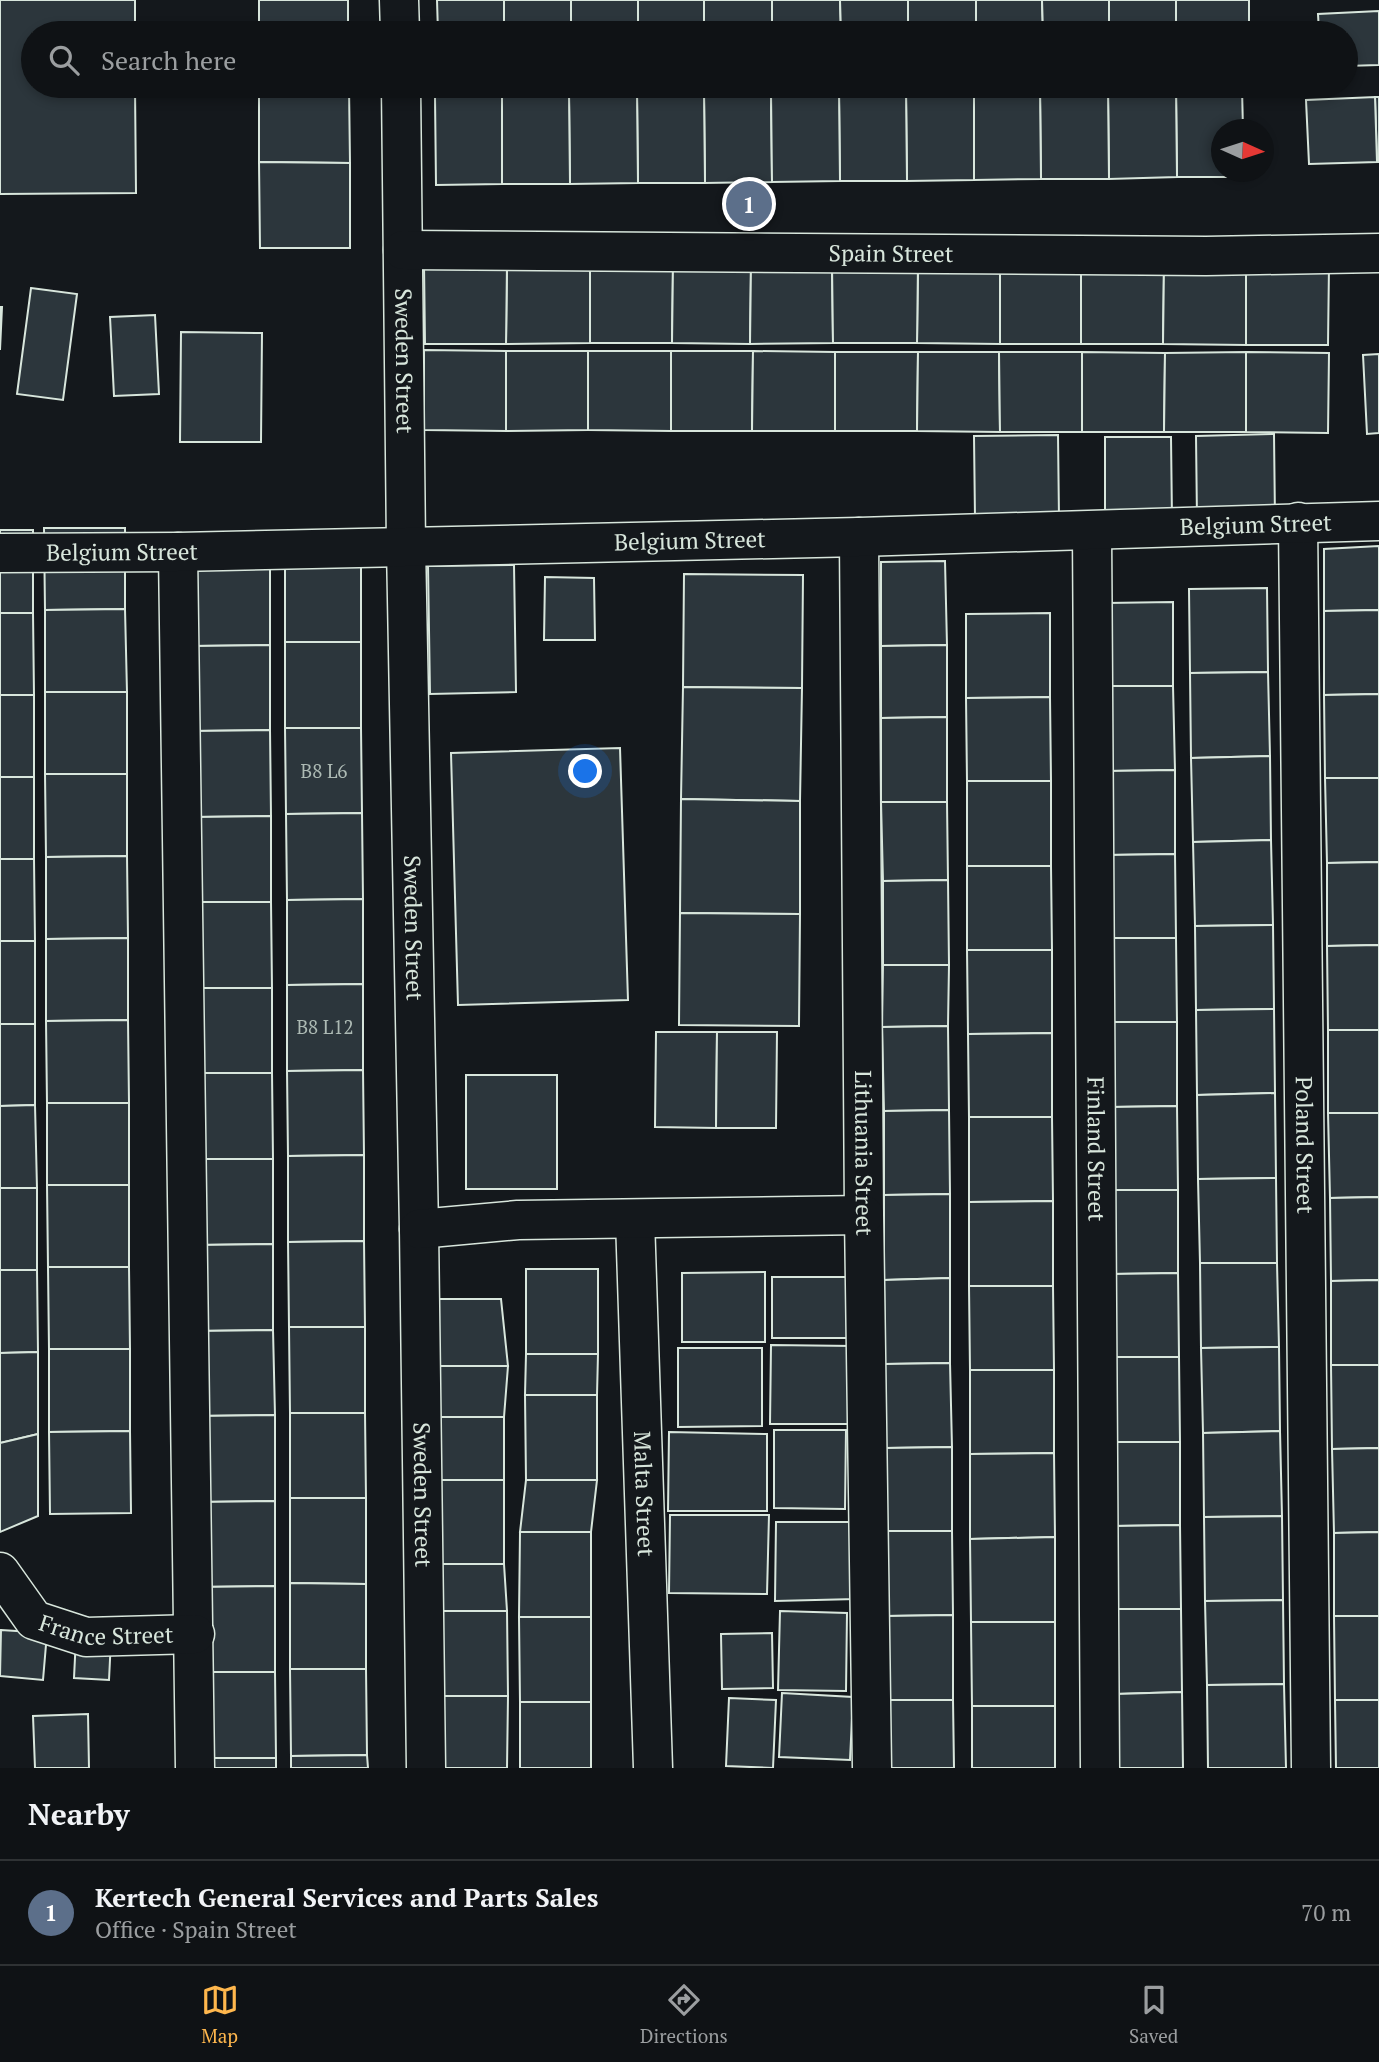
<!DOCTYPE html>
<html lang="en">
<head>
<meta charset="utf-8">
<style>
  body { margin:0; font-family:"PT Serif",serif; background:#1d2022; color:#f1f3f6 }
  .compass { position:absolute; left:1211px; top:119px; width:63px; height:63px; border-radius:50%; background:#0f1215; box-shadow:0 4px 10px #0003; rotate:93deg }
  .you { position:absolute; left:586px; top:772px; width:24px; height:24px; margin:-18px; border:5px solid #fff; border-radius:50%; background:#1a73e8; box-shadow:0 0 0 10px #1a73e833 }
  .badge { display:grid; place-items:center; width:46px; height:46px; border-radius:50%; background:#ffb74d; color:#fff; font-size:23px; font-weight:700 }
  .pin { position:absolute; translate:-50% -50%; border:4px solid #fff; box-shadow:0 2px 7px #0006 }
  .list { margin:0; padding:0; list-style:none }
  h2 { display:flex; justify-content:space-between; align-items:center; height:91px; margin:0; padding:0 28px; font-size:30px }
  h2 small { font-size:23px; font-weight:400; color:#9b9ea0 }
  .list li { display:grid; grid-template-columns:46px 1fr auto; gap:21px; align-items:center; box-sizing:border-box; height:105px; padding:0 28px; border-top:2px solid #2f3234 }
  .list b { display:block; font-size:26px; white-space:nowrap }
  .list p { margin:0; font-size:23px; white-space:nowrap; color:#9b9ea0 }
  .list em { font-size:23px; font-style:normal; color:#9b9ea0 }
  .icon { flex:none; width:38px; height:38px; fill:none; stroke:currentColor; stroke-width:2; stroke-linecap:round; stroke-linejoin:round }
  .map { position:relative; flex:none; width:1379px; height:1768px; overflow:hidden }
  .search { position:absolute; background:#0f1215; box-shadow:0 4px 10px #0003; left:21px; right:21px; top:21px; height:77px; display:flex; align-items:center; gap:18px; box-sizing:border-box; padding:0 24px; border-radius:38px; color:#9b9ea0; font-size:26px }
  .sheet { height:196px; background:#0f1215 }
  nav { display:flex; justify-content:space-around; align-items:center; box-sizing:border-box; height:98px; border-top:2px solid #2f3234; background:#0f1215; font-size:19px; color:#9b9ea0 }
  nav a { display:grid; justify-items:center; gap:4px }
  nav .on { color:#ffb74d }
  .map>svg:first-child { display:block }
  .building { fill:#2c363c; stroke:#d8e6dc; stroke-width:2 }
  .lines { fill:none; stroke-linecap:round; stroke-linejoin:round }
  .street-casing { stroke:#d8e6dc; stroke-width:41 }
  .street { stroke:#14181c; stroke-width:38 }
  .labels { text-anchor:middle; stroke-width:5; stroke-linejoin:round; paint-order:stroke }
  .number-label { font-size:19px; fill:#adbab4 }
  .street-label { font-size:23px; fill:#d8e6dc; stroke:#14181c }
</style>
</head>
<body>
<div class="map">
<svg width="1379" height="1768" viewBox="0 0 1379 1768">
  <rect width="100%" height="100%" fill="#14181c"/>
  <g class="building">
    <path d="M0 0H135V33H33V86H135L136 193 0 194Z"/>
    <rect x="259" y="0" width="89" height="33"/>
    <path d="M437 0H504V33H438Z"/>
    <rect x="504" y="0" width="67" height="33"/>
    <rect x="571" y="0" width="67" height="33"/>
    <rect x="638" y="0" width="66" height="33"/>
    <rect x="704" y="0" width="68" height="33"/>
    <path d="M772 0H840L841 33H772Z"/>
    <path d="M840 0H908V33H841Z"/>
    <rect x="908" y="0" width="68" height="33"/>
    <path d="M976 0H1042L1043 33H976Z"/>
    <path d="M1042 0H1109V33H1043Z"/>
    <rect x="1109" y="0" width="67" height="33"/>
    <rect x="1176" y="0" width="73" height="33"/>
    <path d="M1379 11V65L1346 66V33H1319L1318 14Z"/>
    <path d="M259 86H349L350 163 259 162Z"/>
    <path d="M1242 88 1243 130H1222V172H1243V177H1177L1176 89Z"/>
    <path d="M1108 89H1176L1177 177 1109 179Z"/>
    <path d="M1108 89 1109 179H1041L1040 90Z"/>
    <path d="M974 90H1040L1041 179 974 180Z"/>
    <path d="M974 90V180L907 181 906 91Z"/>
    <path d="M906 91 907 181H840L839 92Z"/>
    <path d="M771 92 772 182 705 183 704 93Z"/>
    <path d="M771 92H839L840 181 772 182Z"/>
    <path d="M637 93H704L705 183H638Z"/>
    <path d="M637 93 638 183 570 184 569 94Z"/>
    <path d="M569 94 570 184H502V95Z"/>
    <path d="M502 95V184L436 185 435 96Z"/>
    <path d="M1375 97H1379V162H1377Z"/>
    <path d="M1375 97 1377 162 1309 164 1306 100Z"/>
    <path d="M259 162 350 163V248H260Z"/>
    <path d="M590 263 673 264 672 343H590Z"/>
    <path d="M590 263V343L506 344 507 264Z"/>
    <path d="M424 264H507L506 344H425Z"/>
    <path d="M673 264H751L750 344 672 343Z"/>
    <path d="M751 264 832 265 833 343 750 344Z"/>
    <path d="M918 264H1000V344L917 343Z"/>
    <path d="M918 264 917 343H833L832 265Z"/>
    <rect x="1000" y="264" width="81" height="80"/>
    <path d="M1081 264 1164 265 1163 344H1081Z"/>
    <path d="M1164 265H1246V345L1163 344Z"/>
    <path d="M1246 265H1329L1328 345H1246Z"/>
    <path d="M31 288 77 294 63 400 17 394Z"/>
    <path d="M0 307H2L0 350Z"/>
    <path d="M155 315 159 394 114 396 110 317Z"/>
    <path d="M181 332 262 333 261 442H180Z"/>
    <path d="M424 350 506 351V431L424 430Z"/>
    <path d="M506 351H588V430L506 431Z"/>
    <path d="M588 351H671V431L588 430Z"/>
    <path d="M671 351H753L752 431H671Z"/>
    <path d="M753 351 835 352V431H752Z"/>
    <path d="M835 352H918L917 431H835Z"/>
    <path d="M918 352H999L1000 432 917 431Z"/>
    <path d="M999 352H1082V432H1000Z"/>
    <path d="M1082 352 1165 353 1164 432H1082Z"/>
    <path d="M1246 352 1329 353 1328 433 1246 432Z"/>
    <path d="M1246 352V432H1164L1165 353Z"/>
    <path d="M1379 354V433L1367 434 1363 355Z"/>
    <path d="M1274 434 1275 519 1197 520 1196 436Z"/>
    <path d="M1058 435 1059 519H975L974 436Z"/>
    <path d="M1105 437H1171L1172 520 1105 522Z"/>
    <path d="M44 528H125V609L45 610Z"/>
    <rect x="0" y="530" width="33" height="83"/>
    <path d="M1379 546V610L1324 611V549Z"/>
    <rect x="285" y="557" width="76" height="85"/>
    <path d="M270 559V645L194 646V560Z"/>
    <path d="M945 561 947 645 881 646V562Z"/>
    <path d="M514 565 516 692 430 694 428 566Z"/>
    <path d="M684 574 803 575 802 688 683 687Z"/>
    <path d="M545 577 594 578 595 640H544Z"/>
    <path d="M1267 588 1268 672 1190 673 1189 589Z"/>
    <path d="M1173 602V686H1108L1106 603Z"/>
    <path d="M125 609 127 692H45V610Z"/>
    <path d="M1379 610V694L1324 695V611Z"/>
    <path d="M0 613H33L34 695H0Z"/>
    <path d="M1050 613V697L966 698V614Z"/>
    <rect x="285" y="642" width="76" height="86"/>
    <path d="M270 645V730L194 731V646Z"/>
    <path d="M947 645V717L881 718V646Z"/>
    <path d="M1268 672 1270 756 1191 758 1190 673Z"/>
    <path d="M1108 686H1173L1175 770 1108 771Z"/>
    <path d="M683 687 802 688 800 801 681 799Z"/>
    <rect x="45" y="692" width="82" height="82"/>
    <path d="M1379 694V778H1325L1324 695Z"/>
    <rect x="0" y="695" width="34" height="82"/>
    <path d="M1050 697 1051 781H967L966 698Z"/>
    <path d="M947 717V802H881V718Z"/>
    <path d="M285 728H361L362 813 286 814Z"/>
    <path d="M270 730 271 816 195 817 194 731Z"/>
    <path d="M620 748 628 1000 458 1005 451 753Z"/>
    <path d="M1270 756 1271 840 1193 842 1191 758Z"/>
    <path d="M1175 770V854L1108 855V771Z"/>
    <path d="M45 774H127V856L46 857Z"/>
    <rect x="0" y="777" width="34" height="82"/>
    <path d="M1325 778H1379V862L1327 863Z"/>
    <rect x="967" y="781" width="84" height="85"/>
    <path d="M681 799 800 801V914L680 913Z"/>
    <path d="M881 802H947L948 880 883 881Z"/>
    <path d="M362 813 363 899 287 900 286 814Z"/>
    <path d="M271 816V902H195V817Z"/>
    <path d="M1271 840 1273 925 1195 926 1193 842Z"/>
    <path d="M1175 854 1176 938H1110L1108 855Z"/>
    <path d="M127 856 128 938 46 939V857Z"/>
    <path d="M0 859H34L35 941H0Z"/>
    <path d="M1379 862V945L1327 946V863Z"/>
    <path d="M967 866H1051L1052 950H967Z"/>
    <path d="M948 880 949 965H883V881Z"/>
    <path d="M363 899V984L287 985V900Z"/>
    <path d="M195 902H271L272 988H196Z"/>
    <path d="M680 913 800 914 799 1026 679 1025Z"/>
    <path d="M1273 925 1274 1009 1196 1010 1195 926Z"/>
    <path d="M128 938V1020L46 1021V939Z"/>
    <path d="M1110 938H1176L1177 1022H1110Z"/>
    <rect x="0" y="941" width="35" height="83"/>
    <path d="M1379 945V1030H1328L1327 946Z"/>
    <path d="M967 950H1052V1033L968 1034Z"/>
    <path d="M883 965H949L948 1026 882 1027Z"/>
    <path d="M363 984V1070L287 1071V985Z"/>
    <path d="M196 988H272V1073H197Z"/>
    <path d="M1274 1009 1275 1093 1197 1095 1196 1010Z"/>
    <path d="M128 1020 129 1103H47L46 1021Z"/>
    <path d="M1110 1022H1177V1106L1111 1107Z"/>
    <path d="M0 1024H35V1105L0 1106Z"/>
    <path d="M948 1026 949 1110 884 1111 882 1027Z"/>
    <rect x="1328" y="1030" width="51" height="83"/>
    <path d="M656 1032H717L716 1128 655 1127Z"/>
    <path d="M717 1032H777L776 1128H716Z"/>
    <path d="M1052 1033V1117H969L968 1034Z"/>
    <path d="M363 1070 364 1155 288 1156 287 1071Z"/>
    <path d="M197 1073H272L273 1159H197Z"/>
    <rect x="466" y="1075" width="91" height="114"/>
    <path d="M1275 1093 1276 1178 1198 1179 1197 1095Z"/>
    <rect x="47" y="1103" width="82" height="82"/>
    <path d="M35 1105 37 1188H0V1106Z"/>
    <path d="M1177 1106 1178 1190H1111V1107Z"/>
    <path d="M949 1110 950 1194 884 1195V1111Z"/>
    <path d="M1328 1113H1379V1197L1330 1198Z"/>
    <path d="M969 1117H1052L1053 1201 969 1202Z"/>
    <path d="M364 1155V1241L288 1242V1156Z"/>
    <path d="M197 1159H273V1244L197 1245Z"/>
    <path d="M1276 1178 1277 1263H1200L1198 1179Z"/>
    <path d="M47 1185H129V1267H48Z"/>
    <rect x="0" y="1188" width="37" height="82"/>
    <path d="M1111 1190H1178V1273L1112 1274Z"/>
    <path d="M950 1194V1278L884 1280V1195Z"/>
    <path d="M1379 1197V1280L1331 1281 1330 1198Z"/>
    <path d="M1053 1201V1286H969V1202Z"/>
    <path d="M364 1241 365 1327H289L288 1242Z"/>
    <path d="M273 1244V1330L197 1331V1245Z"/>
    <path d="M1200 1263H1277L1279 1347 1201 1348Z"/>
    <path d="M48 1267H129L130 1349H49Z"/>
    <rect x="526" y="1269" width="72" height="85"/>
    <path d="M0 1270H37L38 1352 0 1353Z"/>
    <path d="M765 1272V1342H682V1273Z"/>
    <path d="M1178 1273 1179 1357H1113L1112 1274Z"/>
    <path d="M772 1277H853L854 1338H772Z"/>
    <path d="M950 1278V1363L885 1364 884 1280Z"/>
    <path d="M1379 1280V1365H1331V1281Z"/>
    <path d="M969 1286H1053L1054 1370H970Z"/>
    <path d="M430 1299H501L508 1366H437Z"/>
    <path d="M289 1327H365V1413H290Z"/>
    <path d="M273 1330 275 1415 198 1416 197 1331Z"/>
    <path d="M771 1345 854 1346V1424H770Z"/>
    <path d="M1279 1347 1280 1431 1203 1433 1201 1348Z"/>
    <path d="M678 1348H762V1426L678 1427Z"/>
    <path d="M49 1349H130V1431L49 1432Z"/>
    <path d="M38 1352V1434L0 1443V1353Z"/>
    <path d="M526 1354H598L597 1395H525Z"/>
    <path d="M1113 1357H1179L1180 1442H1113Z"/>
    <path d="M950 1363 952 1447 886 1448 885 1364Z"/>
    <path d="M1331 1365H1379V1448L1332 1449Z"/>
    <path d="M437 1366H508L504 1417H432Z"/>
    <path d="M970 1370H1054V1453L970 1454Z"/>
    <path d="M525 1395H597V1480H526Z"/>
    <path d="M290 1413H365L366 1498H290Z"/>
    <path d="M275 1415V1501L199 1502 198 1416Z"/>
    <path d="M432 1417H504V1480H433Z"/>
    <path d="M774 1430H846L845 1509 774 1508Z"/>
    <path d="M130 1431 131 1513 50 1514 49 1432Z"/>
    <path d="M1280 1431 1282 1516 1204 1517 1203 1433Z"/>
    <path d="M669 1432 767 1434V1511H668Z"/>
    <path d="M38 1434V1516L0 1532V1443Z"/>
    <path d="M1113 1442H1180V1525L1114 1526Z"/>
    <path d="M952 1447V1531H886V1448Z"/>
    <path d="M1379 1448V1532L1334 1533 1332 1449Z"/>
    <path d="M1054 1453 1055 1537 970 1539V1454Z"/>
    <rect x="433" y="1480" width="71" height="84"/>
    <path d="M526 1480H597L591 1532H520Z"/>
    <path d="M290 1498H366V1584L290 1583Z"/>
    <path d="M275 1501V1586L199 1587V1502Z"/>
    <path d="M670 1515H769L767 1594 669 1593Z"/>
    <path d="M1282 1516 1283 1600 1205 1601 1204 1517Z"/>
    <path d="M776 1522H857L856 1599 775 1601Z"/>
    <path d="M1180 1525 1181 1609H1115L1114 1526Z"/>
    <path d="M886 1531H952L953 1615 887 1616Z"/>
    <path d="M520 1532H591V1617H519Z"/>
    <path d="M1379 1532V1616H1334V1533Z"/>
    <path d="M1055 1537V1622H971L970 1539Z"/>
    <path d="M433 1564H504L507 1611H436Z"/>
    <path d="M290 1583 366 1584V1669H290Z"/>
    <path d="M275 1586V1672H199V1587Z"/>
    <path d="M1283 1600 1284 1684 1207 1685 1205 1601Z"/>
    <path d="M1115 1609H1181L1182 1692 1116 1694Z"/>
    <path d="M436 1611H507L508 1696H436Z"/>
    <path d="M780 1611 847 1613 846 1691 778 1690Z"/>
    <path d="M953 1615V1700H888L887 1616Z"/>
    <path d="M1334 1616H1379V1700H1335Z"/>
    <path d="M519 1617H591V1702H520Z"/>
    <path d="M971 1622H1055V1706H972Z"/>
    <path d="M1 1630 47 1633 43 1680 0 1676Z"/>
    <path d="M772 1633 773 1688 722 1689 721 1634Z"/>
    <path d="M76 1637 111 1639 109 1680 74 1678Z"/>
    <path d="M290 1669H366L367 1755 291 1756Z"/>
    <path d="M199 1672H275L276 1758H200Z"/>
    <path d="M1284 1684 1286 1768H1208L1207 1685Z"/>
    <path d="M1182 1692 1183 1768H1116V1694Z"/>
    <path d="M782 1693 853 1697 850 1760 779 1757Z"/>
    <path d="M436 1696H508L507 1768H436Z"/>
    <path d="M729 1698 776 1700 773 1768 726 1766Z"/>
    <path d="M888 1700H953L954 1768H889Z"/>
    <path d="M1335 1700H1379V1768H1336Z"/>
    <rect x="520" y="1702" width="71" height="66"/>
    <rect x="972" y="1706" width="83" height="62"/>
    <path d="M88 1714 89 1768H35L33 1716Z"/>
    <path d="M367 1755 368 1768H291V1756Z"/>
    <rect x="200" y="1758" width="76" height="10"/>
  </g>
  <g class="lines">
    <g class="street-casing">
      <g id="street">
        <path d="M399 0 400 33"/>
        <path id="s1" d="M401 86 406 546 419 1229 426 1768"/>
        <path id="s2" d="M403 250 1206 256 1379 253"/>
        <path id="s3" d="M1298 522 1311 1768"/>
        <path id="s4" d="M1092 531 1100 1768"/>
        <path id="s5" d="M859 537 864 1215 872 1768"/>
        <path d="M178 552 195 1768"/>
        <path id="s6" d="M0 553 178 552 859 537 1379 521"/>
        <path id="s7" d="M635 1219 653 1768"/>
        <path d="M419 1229 518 1220 864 1215"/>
        <path id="s8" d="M0 1572 34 1620 86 1637 195 1634"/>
      </g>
    </g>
    <use href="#street" class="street"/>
  </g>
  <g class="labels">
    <g class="number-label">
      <text x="324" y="778">B8 L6</text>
      <text x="325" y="1034">B8 L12</text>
    </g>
    <g class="street-label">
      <text dy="8" stroke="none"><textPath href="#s2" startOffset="488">Spain Street</textPath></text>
      <text dy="8" stroke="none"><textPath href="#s1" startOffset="275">Sweden Street</textPath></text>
      <text dy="8" stroke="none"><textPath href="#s6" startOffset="1256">Belgium Street</textPath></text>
      <text dy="8" stroke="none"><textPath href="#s6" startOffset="690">Belgium Street</textPath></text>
      <text dy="8" stroke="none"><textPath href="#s6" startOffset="122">Belgium Street</textPath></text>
      <text dy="8" stroke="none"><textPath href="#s1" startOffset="842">Sweden Street</textPath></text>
      <text dy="8" stroke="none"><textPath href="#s3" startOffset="623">Poland Street</textPath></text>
      <text dy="8" stroke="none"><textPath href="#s4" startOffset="618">Finland Street</textPath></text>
      <text dy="8" stroke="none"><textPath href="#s5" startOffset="616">Lithuania Street</textPath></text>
      <text dy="8" stroke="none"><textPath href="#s7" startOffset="275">Malta Street</textPath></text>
      <text dy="8" stroke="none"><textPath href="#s1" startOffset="1409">Sweden Street</textPath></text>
      <text dy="8" stroke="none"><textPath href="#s8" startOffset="133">France Street</textPath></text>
    </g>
  </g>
</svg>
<svg class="compass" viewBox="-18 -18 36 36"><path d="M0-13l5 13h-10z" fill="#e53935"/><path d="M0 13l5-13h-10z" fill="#9b9ea0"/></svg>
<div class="you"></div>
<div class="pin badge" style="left:749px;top:204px;background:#5c6f8a">1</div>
<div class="search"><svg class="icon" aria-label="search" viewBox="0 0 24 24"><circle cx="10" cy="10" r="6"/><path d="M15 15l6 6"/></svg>Search here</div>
</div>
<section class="sheet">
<h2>Nearby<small></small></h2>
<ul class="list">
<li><span class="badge" style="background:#5c6f8a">1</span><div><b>Kertech General Services and Parts Sales</b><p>Office · Spain Street</p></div><em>70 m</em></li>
</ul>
</section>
<nav>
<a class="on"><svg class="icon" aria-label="map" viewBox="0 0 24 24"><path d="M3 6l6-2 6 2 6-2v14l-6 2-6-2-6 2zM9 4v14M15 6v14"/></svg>Map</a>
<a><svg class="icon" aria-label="directions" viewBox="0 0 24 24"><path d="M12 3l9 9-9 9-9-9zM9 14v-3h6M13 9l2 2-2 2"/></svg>Directions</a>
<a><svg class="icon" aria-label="saved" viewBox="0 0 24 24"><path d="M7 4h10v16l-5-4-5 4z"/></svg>Saved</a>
</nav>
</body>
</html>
